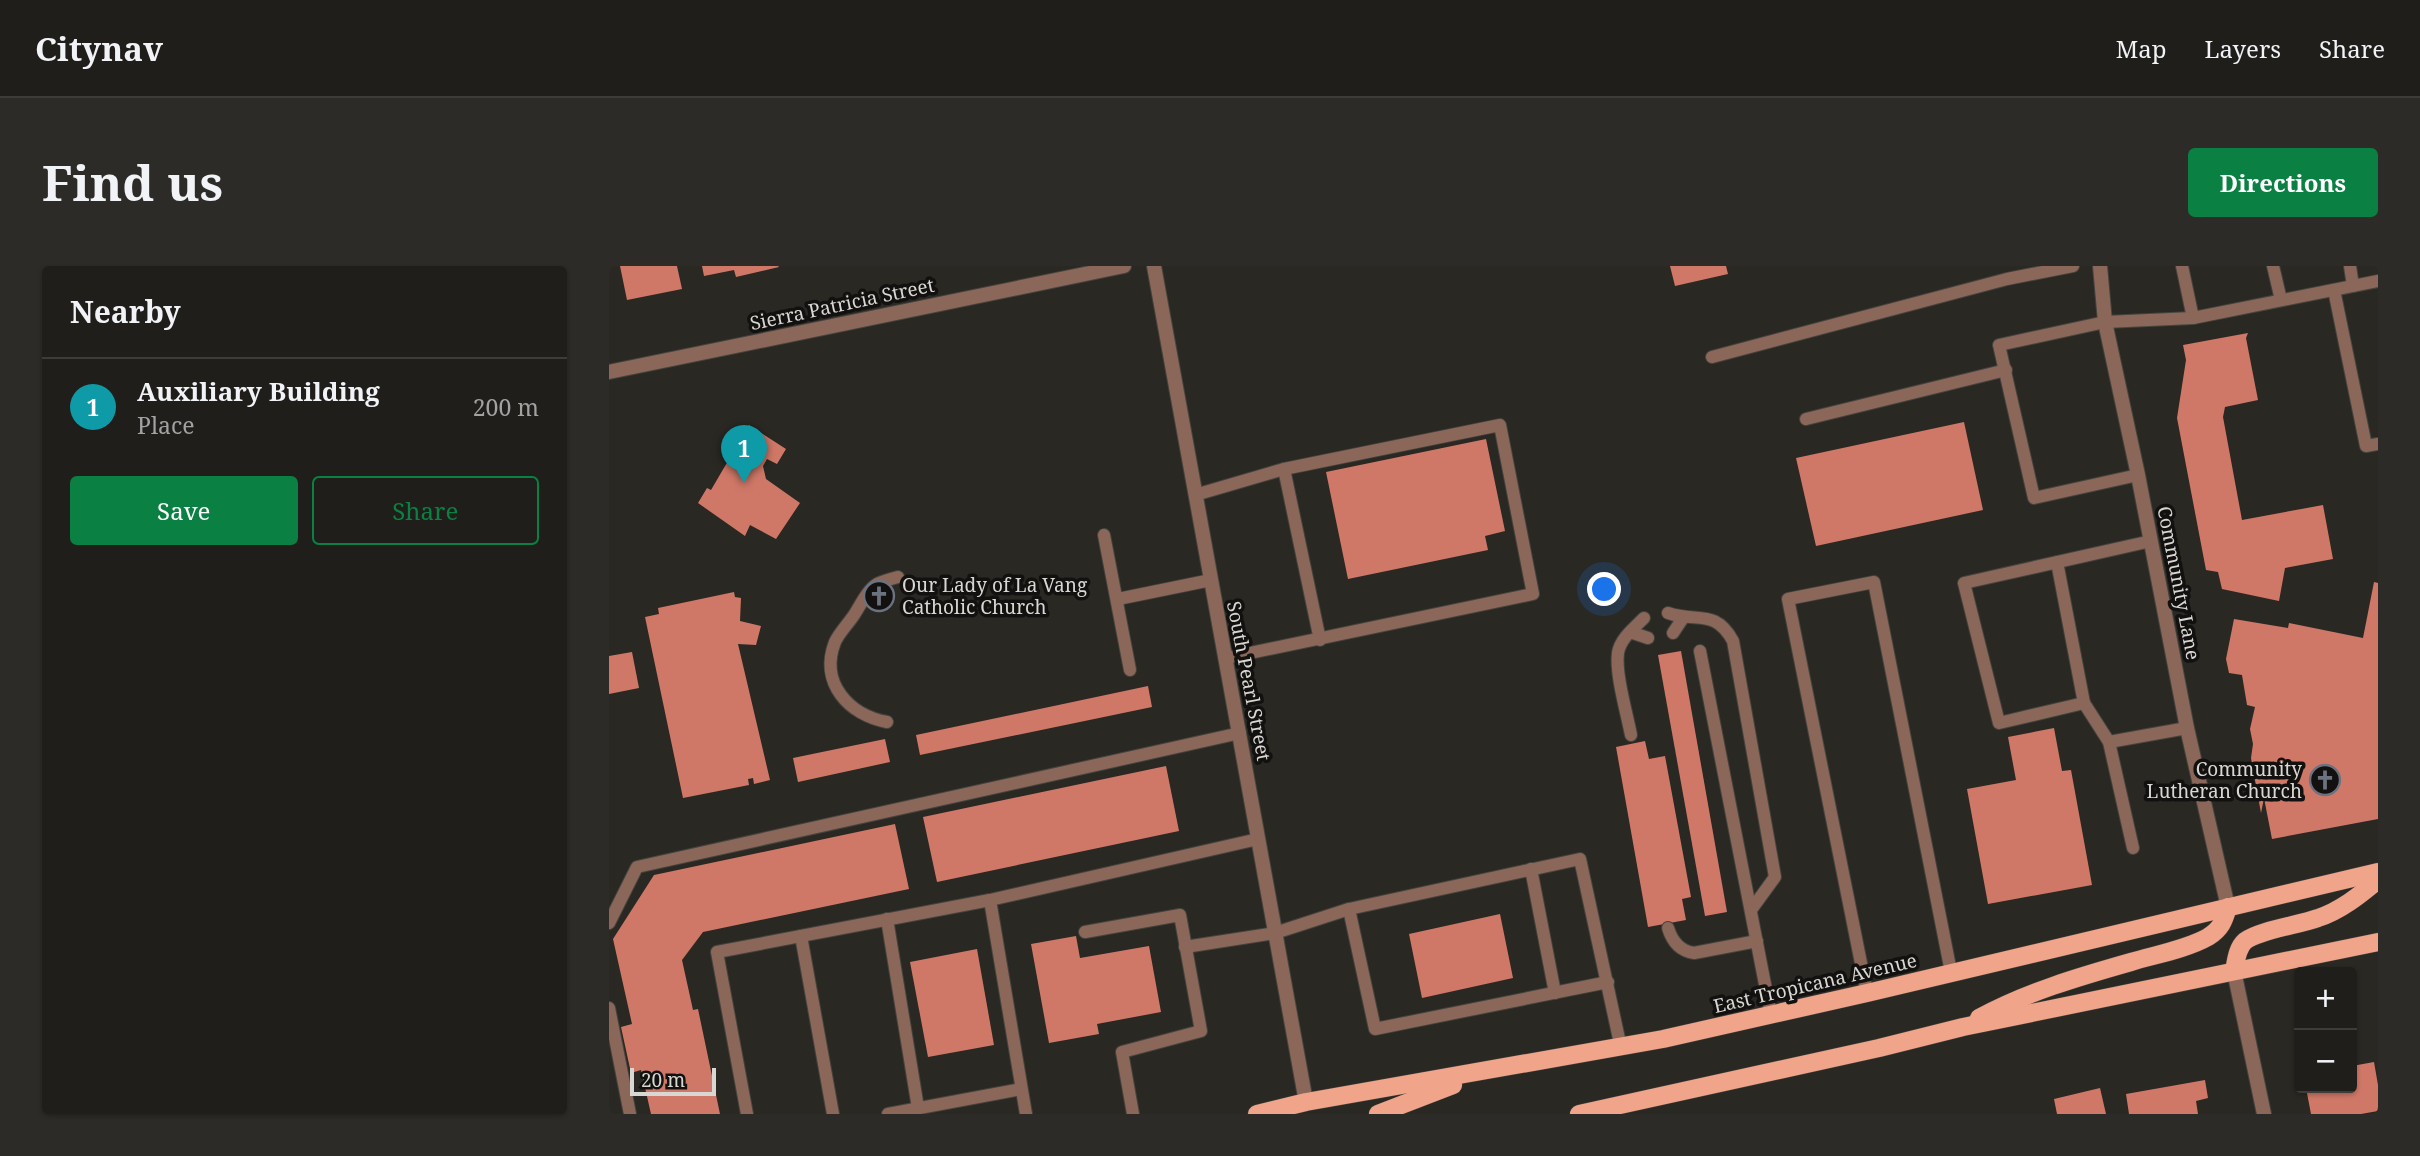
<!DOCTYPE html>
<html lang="en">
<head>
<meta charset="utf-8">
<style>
  body { margin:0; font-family:"Noto Serif",serif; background:#2d2b27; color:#f1f3f6 }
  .controls { position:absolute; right:21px; bottom:21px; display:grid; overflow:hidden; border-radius:7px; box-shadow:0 2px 5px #0004 }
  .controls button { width:63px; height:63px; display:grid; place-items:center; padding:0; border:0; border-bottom:2px solid #3d3c39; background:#201e1a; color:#f1f3f6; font:35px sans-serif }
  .scale { position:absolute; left:21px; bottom:18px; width:86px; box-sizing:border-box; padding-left:7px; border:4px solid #d8d7d3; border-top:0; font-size:19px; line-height:24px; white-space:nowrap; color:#d8d7d3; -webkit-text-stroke:5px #12110f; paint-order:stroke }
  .you { position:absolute; left:996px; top:324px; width:24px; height:24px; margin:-18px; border:5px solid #fff; border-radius:50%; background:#1a73e8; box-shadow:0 0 0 10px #1a73e833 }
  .badge { display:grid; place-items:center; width:46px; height:46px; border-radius:50%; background:#0b8043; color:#fff; font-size:23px; font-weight:700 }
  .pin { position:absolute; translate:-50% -58px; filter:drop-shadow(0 2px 4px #0008) }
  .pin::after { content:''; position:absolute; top:37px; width:24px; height:21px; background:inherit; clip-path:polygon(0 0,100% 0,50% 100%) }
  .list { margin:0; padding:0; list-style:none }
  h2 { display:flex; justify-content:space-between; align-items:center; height:91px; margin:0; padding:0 28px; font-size:30px }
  h2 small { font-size:23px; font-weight:400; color:#a2a2a2 }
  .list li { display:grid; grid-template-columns:46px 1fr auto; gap:21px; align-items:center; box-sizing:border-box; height:98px; padding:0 28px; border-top:2px solid #3d3c39 }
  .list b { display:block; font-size:26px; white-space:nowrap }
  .list p { margin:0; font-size:23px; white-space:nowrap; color:#a2a2a2 }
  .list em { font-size:23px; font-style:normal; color:#a2a2a2 }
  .actions { display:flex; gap:14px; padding:21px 28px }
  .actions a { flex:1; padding:16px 0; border:2px solid #0b8043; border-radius:7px; text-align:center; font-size:24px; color:#0b8043 }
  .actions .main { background:#0b8043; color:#fff }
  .map { position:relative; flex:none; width:1769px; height:848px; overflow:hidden; border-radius:7px }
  header { display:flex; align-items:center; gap:42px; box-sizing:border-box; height:98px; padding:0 35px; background:#201e1a; border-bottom:2px solid #3d3c39 }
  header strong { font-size:33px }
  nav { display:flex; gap:38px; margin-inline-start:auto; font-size:24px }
  .intro { display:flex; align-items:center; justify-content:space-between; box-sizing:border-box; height:168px; padding:0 42px }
  h1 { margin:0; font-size:49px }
  .button { padding:18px 32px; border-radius:7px; background:#0b8043; color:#fff; font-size:24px; font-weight:700 }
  main { display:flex; gap:42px; padding:0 42px }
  aside { flex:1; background:#201e1a; border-radius:7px; box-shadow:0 2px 5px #0004 }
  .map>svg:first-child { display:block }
  .building { fill:#d07867 }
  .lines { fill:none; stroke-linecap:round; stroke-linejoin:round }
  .service-casing { stroke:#46443f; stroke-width:14 }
  .minor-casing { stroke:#46443f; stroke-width:16 }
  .tertiary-casing { stroke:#46443f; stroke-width:16 }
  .primary-casing { stroke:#46443f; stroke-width:19 }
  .service { stroke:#8b675a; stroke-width:12 }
  .minor { stroke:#8b675a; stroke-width:14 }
  .tertiary { stroke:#8b675a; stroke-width:14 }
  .primary { stroke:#f0a58b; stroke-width:18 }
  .labels { text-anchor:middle; stroke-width:7; stroke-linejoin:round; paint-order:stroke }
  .street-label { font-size:19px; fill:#d8d7d3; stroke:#12110f }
  .poi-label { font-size:19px; fill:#d8d7d3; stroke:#12110f; text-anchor:start }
</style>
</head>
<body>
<header>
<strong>Citynav</strong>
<nav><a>Map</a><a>Layers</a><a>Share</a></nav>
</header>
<div class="intro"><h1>Find us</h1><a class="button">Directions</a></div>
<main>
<aside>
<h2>Nearby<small></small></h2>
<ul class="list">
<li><span class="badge" style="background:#0f9aa8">1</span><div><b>Auxiliary Building</b><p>Place</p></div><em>200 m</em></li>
</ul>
<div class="actions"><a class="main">Save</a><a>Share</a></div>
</aside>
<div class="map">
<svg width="1769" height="848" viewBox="0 0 1769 848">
  <rect width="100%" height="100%" fill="#2a2823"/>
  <g class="building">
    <path d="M11 0H68L73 23 18 34Z"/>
    <path d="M93 0H169L170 1 127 11 125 4 95 10Z"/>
    <path d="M1061 0H1117L1119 8 1066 20Z"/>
    <path d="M1639 67 1637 72 1649 134 1616 141 1614 151 1633 254 1714 239 1724 293 1676 302 1670 335 1613 323 1609 306 1597 304 1568 152 1577 94 1574 79Z"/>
    <path d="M1355 156 1374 244 1207 280 1187 192Z"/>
    <path d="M140 159 177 183 168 198 158 193 154 200 157 213 191 237 167 273 141 259 136 270 89 237 98 222 102 224Z"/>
    <path d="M877 173 896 265 876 270 879 284 739 313 717 206Z"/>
    <path d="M1765 316 1769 317V553L1663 573 1655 532 1652 547 1642 492 1644 478 1641 463 1646 441 1638 439 1633 409 1620 407 1617 393 1625 353 1679 362 1680 357 1754 372Z"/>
    <path d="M125 326 126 331 132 332 131 355 152 360 147 379 129 378 161 514 145 518 144 512 139 513 140 519 74 532 36 351 50 348 49 342Z"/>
    <path d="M1072 385 1118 646 1096 650 1049 389Z"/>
    <path d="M23 386 30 422 0 428V390Z"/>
    <path d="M539 420 543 441 311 489 307 469Z"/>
    <path d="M1445 462 1453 505 1462 504 1483 619 1379 638 1358 523 1407 514 1399 471Z"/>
    <path d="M276 473 281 496 189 516 184 492Z"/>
    <path d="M1036 475 1040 493 1056 490 1082 631 1073 633 1077 654 1039 661 1007 481Z"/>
    <path d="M557 500 570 565 328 616 314 551Z"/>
    <path d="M286 558 300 623 94 666 73 694 84 744 89 743 111 848H42L32 804 22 807 12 761 23 758 4 673 45 609Z"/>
    <path d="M891 648 904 712 813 732 800 668Z"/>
    <path d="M467 670 471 692 540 680 552 746 488 758 490 768 440 777 422 678Z"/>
    <path d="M368 683 385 779 319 791 301 696Z"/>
    <path d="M1765 796 1769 819V845L1752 848H1702L1697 822H1743V800Z"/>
    <path d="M1596 814 1599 832 1587 835 1589 848H1520L1517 828Z"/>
    <path d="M1491 822 1497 848H1448L1445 833Z"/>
  </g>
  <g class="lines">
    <g class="service-casing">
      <g id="service">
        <path d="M1573 0 1584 52"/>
        <path d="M1664 0 1672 34"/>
        <path d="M1741 0 1744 20"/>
        <path d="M1725 24 1757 180 1769 178"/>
        <path d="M1103 91 1398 13 1464 0"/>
        <path d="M1197 153 1397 104"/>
        <path d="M675 203 711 374"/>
        <path d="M1529 209 1425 232 1390 79 1496 56 1584 52 1769 15"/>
        <path d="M586 229 675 203 891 159 924 328 617 392"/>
        <path d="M495 269 521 404"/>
        <path d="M1448 296 1475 437 1390 457 1355 317 1542 275"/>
        <path d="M509 333 602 314"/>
        <path d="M1059 347C1088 357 1106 342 1124 375L1166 611 1142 644"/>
        <path d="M1021 366 1039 372"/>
        <path d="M1064 367 1074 352"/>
        <path d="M1091 385 1162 749"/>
        <path d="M1475 437 1500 476 1524 582"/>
        <path d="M278 456C240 449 210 417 226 376 230 367 239 358 245 349 251 340 259 323 268 318 273 315 282 313 289 311"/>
        <path d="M1022 469C1018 448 1006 407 1009 387 1011 373 1025 362 1035 352"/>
        <path d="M1500 476 1578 462"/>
        <path d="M922 603 946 727"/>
        <path d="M381 634 417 848"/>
        <path d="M740 643 766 763 999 716"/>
        <path d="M278 653 309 842"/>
        <path d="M0 657 28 601 631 467"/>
        <path d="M1059 662C1063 675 1071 685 1085 687L1148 675"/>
        <path d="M476 666 571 649 592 765 513 786 524 848"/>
        <path d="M192 670 224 848"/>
        <path d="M576 681 666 667 740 643 971 593 1012 782"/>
        <path d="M1258 727 1179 333 1265 316 1342 706"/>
        <path d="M0 742 21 848"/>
        <path d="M138 848 108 686 381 634 649 573"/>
        <path d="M279 848 412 823"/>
      </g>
    </g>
    <g class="minor-casing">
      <g id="minor">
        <path d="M1491 0 1496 56 1529 209 1578 462 1619 641"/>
        <path d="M0 106 515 0"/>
        <path d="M1625 705 1655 848"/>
      </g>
    </g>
    <g class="tertiary-casing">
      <path id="tertiary" d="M545 0 697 836"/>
    </g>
    <g class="primary-casing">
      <g id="primary">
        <path d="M1625 705C1627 695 1628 682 1636 675 1651 664 1690 659 1709 652 1731 645 1751 629 1769 614"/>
        <path d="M1370 752C1418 726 1469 711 1522 696 1545 689 1578 683 1599 671 1612 663 1615 655 1619 641"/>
        <path d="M648 848 697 836 1054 773 1258 727 1769 606"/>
        <path d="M769 848 844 819"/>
        <path d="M970 848 1270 782 1354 761 1769 676"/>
      </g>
    </g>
    <use href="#service" class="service"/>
    <use href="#minor" class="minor"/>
    <use href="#tertiary" class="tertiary"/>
    <use href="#primary" class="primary"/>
  </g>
  <defs>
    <g id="church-ring" transform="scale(1.575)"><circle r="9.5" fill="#12110f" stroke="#6b7280" stroke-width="1.5"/><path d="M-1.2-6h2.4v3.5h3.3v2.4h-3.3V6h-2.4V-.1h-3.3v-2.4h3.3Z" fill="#6b7280"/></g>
  </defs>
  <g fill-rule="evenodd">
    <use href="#church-ring" x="270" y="330"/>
    <use href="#church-ring" x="1716" y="514"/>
  </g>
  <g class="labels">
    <g class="street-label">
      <text transform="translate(233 38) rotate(-12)" y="7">Sierra Patricia Street</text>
      <text transform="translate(1570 317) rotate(79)" y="7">Community Lane</text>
      <text transform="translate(640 415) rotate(79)" y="7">South Pearl Street</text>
      <text transform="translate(1206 717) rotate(-13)" y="7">East Tropicana Avenue</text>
    </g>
    <g class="poi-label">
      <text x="293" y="326">Our Lady of La Vang<tspan x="293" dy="22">Catholic Church</tspan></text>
      <text x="1693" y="510" text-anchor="end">Community<tspan x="1693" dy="22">Lutheran Church</tspan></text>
    </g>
  </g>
</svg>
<div class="controls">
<button>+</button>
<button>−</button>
</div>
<div class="scale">20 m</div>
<div class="you"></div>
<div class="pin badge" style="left:135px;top:217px;background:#0f9aa8">1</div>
</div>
</main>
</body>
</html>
